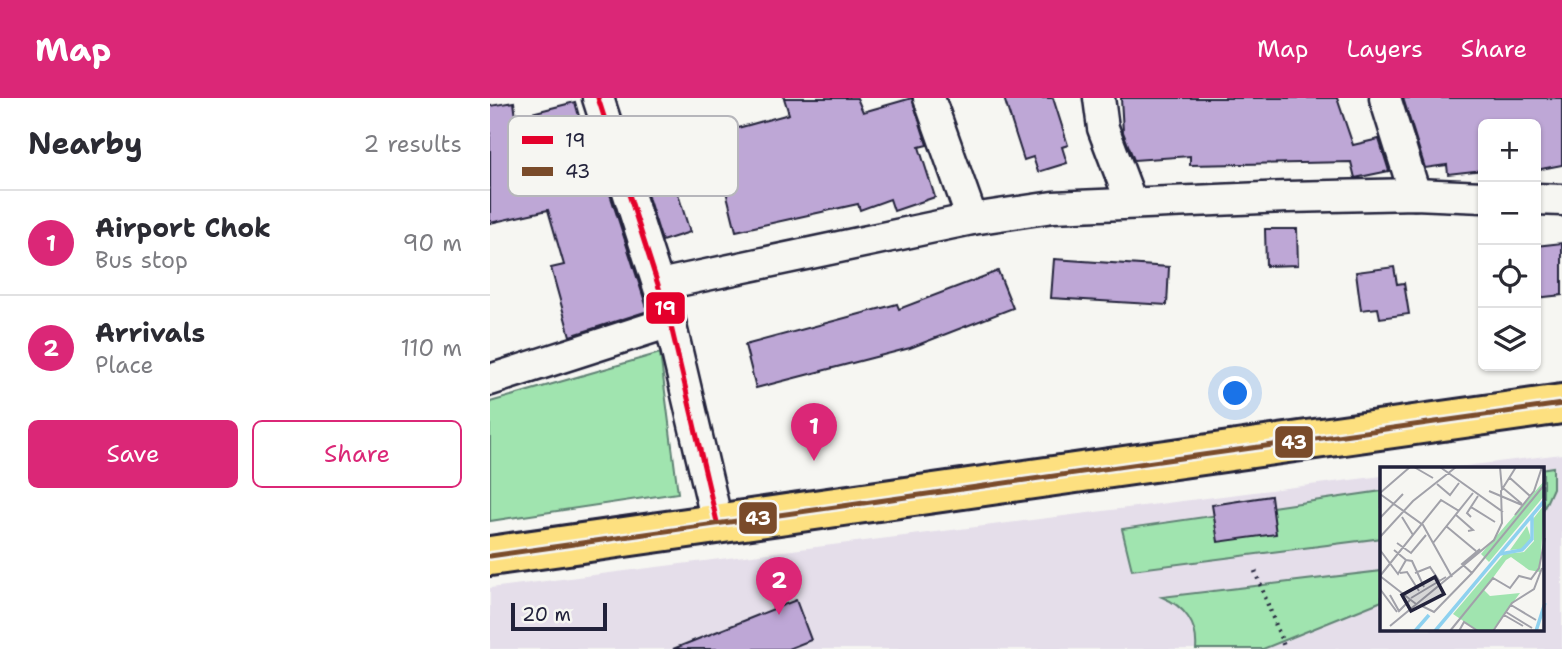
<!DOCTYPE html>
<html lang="en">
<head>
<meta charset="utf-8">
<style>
  body { margin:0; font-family:"Shantell Sans",sans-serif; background:#f2f2f3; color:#2b2b33 }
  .controls { position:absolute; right:21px; top:21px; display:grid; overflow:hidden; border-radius:10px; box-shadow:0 2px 5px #0004 }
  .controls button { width:63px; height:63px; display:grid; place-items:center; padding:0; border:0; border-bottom:2px solid #e1e1e2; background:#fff; color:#2b2b33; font:35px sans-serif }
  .scale { position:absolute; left:21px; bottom:18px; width:96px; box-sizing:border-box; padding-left:7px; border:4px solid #22223b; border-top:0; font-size:19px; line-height:24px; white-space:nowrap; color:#22223b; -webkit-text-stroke:5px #f6f6f2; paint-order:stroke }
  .you { position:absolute; left:746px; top:296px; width:24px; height:24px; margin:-18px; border:5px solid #fff; border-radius:50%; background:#1a73e8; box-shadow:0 0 0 10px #1a73e833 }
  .badge { display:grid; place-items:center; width:46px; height:46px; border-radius:50%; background:#db2777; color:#fff; font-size:23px; font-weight:700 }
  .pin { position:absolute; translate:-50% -58px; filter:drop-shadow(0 2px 4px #0008) }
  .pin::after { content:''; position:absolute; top:37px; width:24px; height:21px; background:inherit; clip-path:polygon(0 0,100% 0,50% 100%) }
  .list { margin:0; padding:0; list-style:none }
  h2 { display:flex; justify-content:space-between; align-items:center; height:91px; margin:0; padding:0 28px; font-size:30px }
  h2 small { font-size:23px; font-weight:400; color:#7c7c81 }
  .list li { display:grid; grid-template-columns:46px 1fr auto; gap:21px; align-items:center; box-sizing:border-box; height:105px; padding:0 28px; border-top:2px solid #e1e1e2 }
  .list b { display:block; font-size:26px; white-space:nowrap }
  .list p { margin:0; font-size:23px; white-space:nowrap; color:#7c7c81 }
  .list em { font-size:23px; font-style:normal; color:#7c7c81 }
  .actions { display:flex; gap:14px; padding:21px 28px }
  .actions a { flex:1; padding:16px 0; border:2px solid #db2777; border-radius:10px; text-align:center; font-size:24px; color:#db2777 }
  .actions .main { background:#db2777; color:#fff }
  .icon { flex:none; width:38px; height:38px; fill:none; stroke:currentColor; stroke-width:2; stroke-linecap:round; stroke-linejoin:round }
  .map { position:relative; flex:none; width:1072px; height:551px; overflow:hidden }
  header { display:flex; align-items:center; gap:42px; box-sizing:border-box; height:98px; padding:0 35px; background:#db2777; color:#fff }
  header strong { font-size:33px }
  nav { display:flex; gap:38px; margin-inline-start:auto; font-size:24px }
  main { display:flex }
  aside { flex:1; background:#fff }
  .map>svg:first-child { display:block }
  .built { fill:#e5deea }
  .green { fill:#a0e4af; stroke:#618375; stroke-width:2 }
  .building { fill:#bea7d6; stroke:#22223b; stroke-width:2 }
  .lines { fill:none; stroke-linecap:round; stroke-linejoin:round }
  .street-casing { stroke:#22223b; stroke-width:35 }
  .highway-casing { stroke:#22223b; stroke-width:44 }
  .path { stroke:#22223b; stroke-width:4.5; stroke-dasharray:2 5; stroke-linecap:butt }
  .street { stroke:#f6f6f2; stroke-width:30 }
  .highway { stroke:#fde080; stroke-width:38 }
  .bus-1-casing { stroke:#f6f6f2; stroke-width:10 }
  .bus-2-casing { stroke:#f6f6f2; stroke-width:10 }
  .bus-1 { stroke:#e4002b; stroke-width:5 }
  .bus-2 { stroke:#7a4b2a; stroke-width:5 }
  .inset-river { fill:none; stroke:#8ed1ef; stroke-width:3.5 }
  .inset-road { fill:none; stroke:#a1a1a9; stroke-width:2 }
  .view { fill:#22223b; fill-opacity:0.15; stroke:#22223b; stroke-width:3.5 }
  .inset-edge { fill:none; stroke:#22223b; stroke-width:3.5 }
  .key { fill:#f6f6f2; stroke:#b6b6bb; stroke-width:2 }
  .key-label { font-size:19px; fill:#22223b }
  .line-badge { stroke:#f6f6f2; stroke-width:2.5 }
  .badge-label { font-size:19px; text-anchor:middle; font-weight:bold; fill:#fff }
</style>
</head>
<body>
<header>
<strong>Map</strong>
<nav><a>Map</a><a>Layers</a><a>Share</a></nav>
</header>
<main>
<aside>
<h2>Nearby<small>2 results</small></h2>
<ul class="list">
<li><span class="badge">1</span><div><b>Airport Chok</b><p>Bus stop</p></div><em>90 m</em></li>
<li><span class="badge">2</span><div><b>Arrivals</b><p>Place</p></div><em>110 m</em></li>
</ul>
<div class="actions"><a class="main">Save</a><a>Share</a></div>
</aside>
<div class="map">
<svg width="1072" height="551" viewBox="0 0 1072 551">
  <rect width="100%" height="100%" fill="#f6f6f2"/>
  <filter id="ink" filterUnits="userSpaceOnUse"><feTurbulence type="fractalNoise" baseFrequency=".0143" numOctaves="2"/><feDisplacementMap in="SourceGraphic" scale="14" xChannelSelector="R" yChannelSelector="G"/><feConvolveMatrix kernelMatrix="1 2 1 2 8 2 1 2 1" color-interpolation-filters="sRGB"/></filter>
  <g filter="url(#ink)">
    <path class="built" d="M1072 356V551H0V490L892 378V532H1053V371H951Z"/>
    <g class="green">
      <path d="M170 255 188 395 0 423V304Z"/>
      <path d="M1063 369V390L1053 412V371H1050Z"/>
      <path d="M892 393V440L642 472 632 431Z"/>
      <path d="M892 473V503L773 551H706C708 526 694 508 672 499Z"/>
    </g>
    <g class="building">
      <path d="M294 0H367L373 14 422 0 437 47 429 49 445 99 404 113 400 101 370 112 368 106 246 133 222 37 299 16Z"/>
      <path d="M514 0H563L578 47 572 49 577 65 548 74 543 59 534 62Z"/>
      <path d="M631 0H847L863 47 889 41 899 73 865 80 861 64 700 67V58L644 62 633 34Z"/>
      <path d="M913 0H1072V67L1046 72V26H993V72L958 76 957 67 935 70Z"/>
      <path d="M24 4 26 19 85 4 101 61 108 59 158 213 80 238 61 170 74 167 58 112 0 125V8Z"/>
      <path d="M170 39 200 134 172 143 142 48Z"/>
      <path d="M775 131H807L808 167 776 168Z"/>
      <path d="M1072 145V197L1046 200V148Z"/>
      <path d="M564 161 679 169 677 207 561 200Z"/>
      <path d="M904 169 907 186 914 185 919 216 890 220 888 210 871 212 866 174Z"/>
      <path d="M508 173 523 210 420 250 266 290 255 247 407 206 409 211Z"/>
      <path d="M781 398 786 436 728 444 722 407Z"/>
      <path d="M306 502 321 542 298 551H183Z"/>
    </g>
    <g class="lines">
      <g class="street-casing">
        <g id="street">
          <path d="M108 0 180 224 227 424"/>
          <path d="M439 0 482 121"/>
          <path d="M609 0 613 30 641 104"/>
          <path d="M895 0 925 96"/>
          <path d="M1046 101 1072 102"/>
          <path d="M169 187 482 121 563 109 798 99 925 96 993 99"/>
          <path d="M0 282 180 224"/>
        </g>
      </g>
      <g class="highway-casing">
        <path id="highway" d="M0 458 1072 306"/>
      </g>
      <path class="path" d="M765 473 795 551"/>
      <use href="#street" class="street"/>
      <use href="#highway" class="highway"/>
      <g class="bus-1-casing">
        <path id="bus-1" d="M108 0 180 224 227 424"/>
      </g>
      <g class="bus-2-casing">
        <path id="bus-2" d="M0 458 1072 306"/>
      </g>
      <use href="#bus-1" class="bus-1"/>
      <use href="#bus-2" class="bus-2"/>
    </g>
  </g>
  <g transform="translate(890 369)">
    <rect width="164" height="164" fill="#f6f6f2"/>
    <path d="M164 14V29L109 95 101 87ZM164 38 160 105 149 103 131 90 126 93 104 123 110 129 140 126 112 164H98L73 147 124 87 144 85 154 74 153 52ZM147 59 151 71 142 82 130 83Z" fill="#a0e4af"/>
    <path class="inset-river" d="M120 87 142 83 152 72V48M35 164 49 148M55 164 165 33M156 164 165 136"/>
    <path class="inset-road" d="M34 0 53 11M60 0 123 45M120 0 122 23M130 11 150 29M57 17 70 28 79 16M123 21 142 37M109 24 142 38M0 26 30 0M0 27 43 58 72 110M91 40 115 55M76 48 93 63 88 64M135 48 154 24 162 0M22 50 33 68M91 50 87 46 98 29M0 51 23 27M66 59 96 84M0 70 33 34 76 0M17 76 31 86 46 68M53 76 93 26M100 82 82 97 92 106 165 17M0 83 18 107 26 93 14 83M26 93 32 94 44 120M20 106 27 105 39 124M35 106 50 100 60 115M0 109 61 33 79 44M0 109 36 137M0 122 17 145M10 128 19 144 31 132M31 131 66 110M131 138 156 153M42 139 54 145 92 106M126 145 152 161M124 148 143 159M10 159 114 73 122 56 121 24 136 0M70 164 113 111 130 121 139 109 151 112 159 101 165 71M79 164 84 155 98 164M113 164 132 136 154 122 162 101"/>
    <path class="view" d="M55 110 64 127 31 144 22 128Z"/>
    <rect width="164" height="164" class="inset-edge"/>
  </g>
  <rect x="18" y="18" width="230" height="80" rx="10" class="key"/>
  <rect x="32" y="38" width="31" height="8" fill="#e4002b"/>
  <rect x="32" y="69" width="31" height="9" fill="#7a4b2a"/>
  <g class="key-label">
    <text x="75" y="49">19</text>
    <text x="75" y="80">43</text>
  </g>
  <g class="line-badge">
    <rect x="155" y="193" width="41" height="34" rx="7" fill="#e4002b"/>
    <rect x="784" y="327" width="40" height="34" rx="7" fill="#7a4b2a"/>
    <rect x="248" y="403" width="40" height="34" rx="7" fill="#7a4b2a"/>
  </g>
  <g class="badge-label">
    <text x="175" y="217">19</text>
    <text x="804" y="351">43</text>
    <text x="268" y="427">43</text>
  </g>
</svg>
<div class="controls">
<button>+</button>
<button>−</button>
<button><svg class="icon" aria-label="locate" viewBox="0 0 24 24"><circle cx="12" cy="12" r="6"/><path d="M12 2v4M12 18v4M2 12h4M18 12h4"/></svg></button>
<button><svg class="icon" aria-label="layers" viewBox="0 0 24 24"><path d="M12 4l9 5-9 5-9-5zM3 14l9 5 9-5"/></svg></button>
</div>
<div class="scale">20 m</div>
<div class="you"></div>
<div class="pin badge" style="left:324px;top:363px">1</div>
<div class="pin badge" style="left:289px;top:517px">2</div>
</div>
</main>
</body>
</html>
